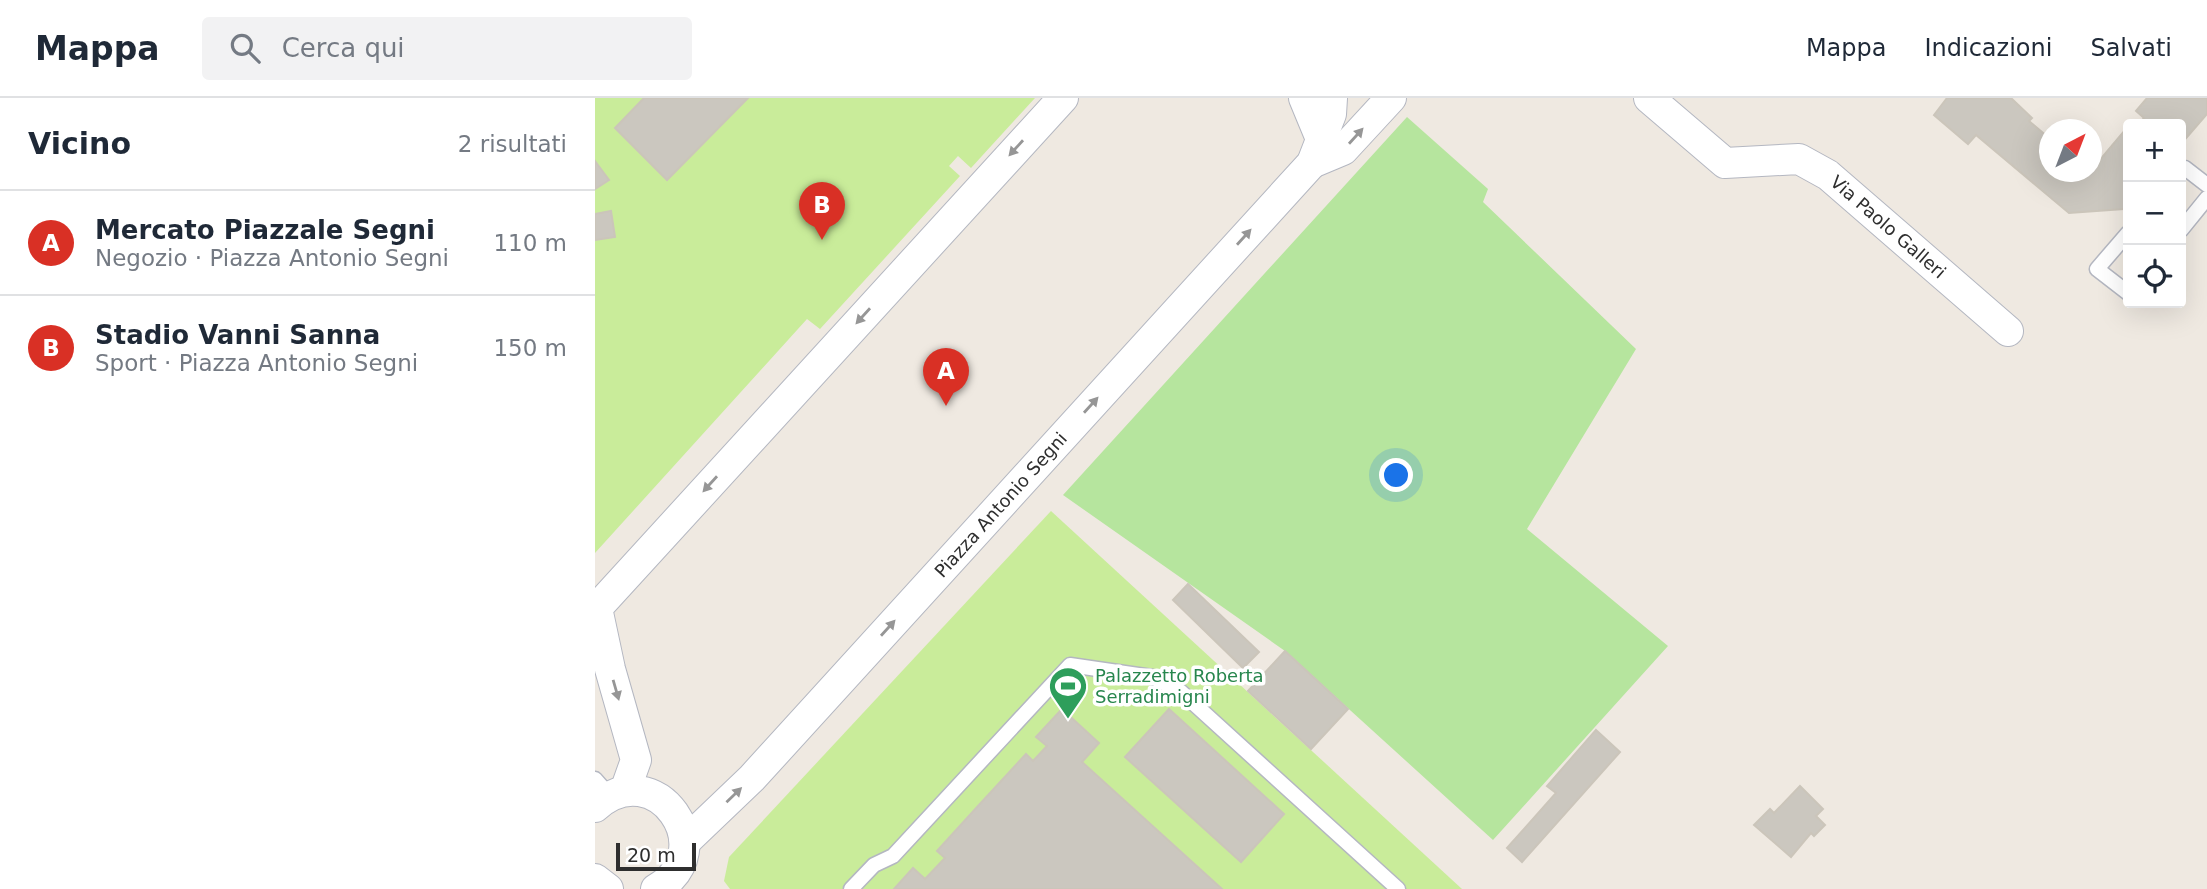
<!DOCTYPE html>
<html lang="it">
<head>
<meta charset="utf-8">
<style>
  body { margin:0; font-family:"DejaVu Sans",sans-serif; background:#f2f2f3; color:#1f2937 }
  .controls { position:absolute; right:21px; top:21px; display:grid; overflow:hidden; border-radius:7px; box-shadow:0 7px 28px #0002 }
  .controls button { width:63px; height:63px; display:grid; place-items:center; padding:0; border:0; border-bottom:2px solid #e0e1e3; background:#fff; color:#1f2937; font:35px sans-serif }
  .compass { position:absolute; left:1444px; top:21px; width:63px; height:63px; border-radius:50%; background:#fff; box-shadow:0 7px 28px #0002; rotate:42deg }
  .scale { position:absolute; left:21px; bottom:18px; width:80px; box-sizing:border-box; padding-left:7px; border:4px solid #2e2e2e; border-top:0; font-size:19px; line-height:24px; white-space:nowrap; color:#2e2e2e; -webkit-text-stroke:5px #fff; paint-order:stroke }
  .you { position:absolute; left:802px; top:378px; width:24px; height:24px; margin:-18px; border:5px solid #fff; border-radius:50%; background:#1a73e8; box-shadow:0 0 0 10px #1a73e833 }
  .badge { display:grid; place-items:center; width:46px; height:46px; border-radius:50%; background:#d93025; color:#fff; font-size:23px; font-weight:700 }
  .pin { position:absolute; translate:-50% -58px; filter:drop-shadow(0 2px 4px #0008) }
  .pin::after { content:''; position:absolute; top:37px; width:24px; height:21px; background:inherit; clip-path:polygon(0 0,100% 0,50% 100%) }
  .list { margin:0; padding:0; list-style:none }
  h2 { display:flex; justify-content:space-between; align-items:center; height:91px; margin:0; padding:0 28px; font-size:30px }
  h2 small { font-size:23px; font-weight:400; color:#747a83 }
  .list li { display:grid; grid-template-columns:46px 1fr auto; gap:21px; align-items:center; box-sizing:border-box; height:105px; padding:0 28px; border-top:2px solid #e0e1e3 }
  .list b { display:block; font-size:26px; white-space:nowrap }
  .list p { margin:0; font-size:23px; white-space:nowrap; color:#747a83 }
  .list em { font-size:23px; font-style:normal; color:#747a83 }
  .icon { flex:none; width:38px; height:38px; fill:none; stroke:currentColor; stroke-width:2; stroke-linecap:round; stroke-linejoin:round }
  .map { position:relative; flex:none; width:1612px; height:791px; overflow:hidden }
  header { display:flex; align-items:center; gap:42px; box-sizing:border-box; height:98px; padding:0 35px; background:#fff; border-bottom:2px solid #e0e1e3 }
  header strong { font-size:33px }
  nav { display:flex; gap:38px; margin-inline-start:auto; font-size:24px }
  .search { width:490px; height:63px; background:#f2f2f3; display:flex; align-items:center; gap:18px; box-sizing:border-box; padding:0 24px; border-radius:7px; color:#747a83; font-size:26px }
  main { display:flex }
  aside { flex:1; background:#fff }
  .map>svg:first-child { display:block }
  .green { fill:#b6e59e }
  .pitch { fill:#c9ec9a }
  .building { fill:#cbc7bf; stroke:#cbc5ba; stroke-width:2 }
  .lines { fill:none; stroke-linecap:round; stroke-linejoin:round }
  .service-casing { stroke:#b4b7c1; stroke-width:17 }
  .minor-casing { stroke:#b4b7c1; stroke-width:32 }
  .service { stroke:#fff; stroke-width:14 }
  .minor { stroke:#fff; stroke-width:30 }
  .oneway { fill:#969696 }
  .labels { text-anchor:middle; stroke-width:7; stroke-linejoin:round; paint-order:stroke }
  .street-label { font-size:18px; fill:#2e2e2e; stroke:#fff }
  .leisure-label { font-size:18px; fill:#27864d; stroke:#fff; text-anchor:start }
</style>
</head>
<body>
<header>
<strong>Mappa</strong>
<div class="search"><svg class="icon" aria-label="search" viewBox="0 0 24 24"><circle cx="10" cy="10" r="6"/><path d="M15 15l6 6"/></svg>Cerca qui</div>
<nav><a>Mappa</a><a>Indicazioni</a><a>Salvati</a></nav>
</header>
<main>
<aside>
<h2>Vicino<small>2 risultati</small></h2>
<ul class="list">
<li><span class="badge">A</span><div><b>Mercato Piazzale Segni</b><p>Negozio · Piazza Antonio Segni</p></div><em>110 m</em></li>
<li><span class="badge">B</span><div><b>Stadio Vanni Sanna</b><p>Sport · Piazza Antonio Segni</p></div><em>150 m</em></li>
</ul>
</aside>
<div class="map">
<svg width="1612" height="791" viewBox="0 0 1612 791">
  <rect width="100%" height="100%" fill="#efe9e1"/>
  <path class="green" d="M812 19 893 91 888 104 1041 251 932 431 1073 548 898 742 690 553 468 397Z"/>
  <g class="pitch">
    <path d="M0 0H440L376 70 363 58 354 68 365 78 225 231 212 221 0 455Z"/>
    <path d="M456 413 867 791H135L129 783 134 759Z"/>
  </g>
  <g class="building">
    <path d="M49 0H153L72 82 20 30Z"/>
    <path d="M1352 0H1416L1437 20 1434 23 1454 40V74H1496V65L1504 63 1530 32 1533 36V107L1529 111 1474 115 1381 37 1373 46 1339 17Z"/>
    <path d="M1552 0H1612V16L1586 46V26H1544L1549 20 1541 13Z"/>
    <path d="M0 63 14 82 0 91Z"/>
    <path d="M16 113 20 139 0 142V116Z"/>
    <path d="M593 486 664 554 648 570 578 502Z"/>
    <path d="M690 553 753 611 716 651 653 593Z"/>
    <path d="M467 611 504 645 487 664 627 791H299L318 770 330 781 350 760 342 753 383 708 431 656 438 663 452 648 441 639Z"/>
    <path d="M574 611 689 716 646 764 530 659Z"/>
    <path d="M1001 632 1025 654 927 764 912 750 961 695 952 688Z"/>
    <path d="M1205 688 1228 711 1221 718 1230 727 1219 738 1216 735 1196 759 1159 727 1175 711 1179 715Z"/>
  </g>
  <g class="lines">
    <g class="service-casing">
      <g id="service">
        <path d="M1586 75 1590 70 1612 87"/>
        <path d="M1586 132 1612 100"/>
        <path d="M1533 135 1502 171 1533 195"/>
        <path d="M0 681 15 698"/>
        <path d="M256 791 279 767 298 758 475 567 557 579 585 593 803 791"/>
      </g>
    </g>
    <g class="minor-casing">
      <g id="minor">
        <path d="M709 0 726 41"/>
        <path d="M1054 0 1130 65 1204 61 1233 77 1413 233"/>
        <path d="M717 65 748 52 796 0"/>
        <path d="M30 693 41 662 15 571 2 510 468 0"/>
        <path d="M0 709C61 654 129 753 61 791"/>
        <path d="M90 744 157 680 717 65 736 16 737 0"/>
        <path d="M0 781 13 791"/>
      </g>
    </g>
    <use href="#service" class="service"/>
    <use href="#minor" class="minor"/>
  </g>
  <defs><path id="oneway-solid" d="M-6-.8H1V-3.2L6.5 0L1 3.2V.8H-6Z" transform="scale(1.75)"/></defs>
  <g class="oneway">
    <use href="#oneway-solid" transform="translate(761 38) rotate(-48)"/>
    <use href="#oneway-solid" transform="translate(421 50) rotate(132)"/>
    <use href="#oneway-solid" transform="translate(649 139) rotate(-48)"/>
    <use href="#oneway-solid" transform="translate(268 218) rotate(132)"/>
    <use href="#oneway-solid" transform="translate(496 307) rotate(-48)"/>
    <use href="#oneway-solid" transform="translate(115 386) rotate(132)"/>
    <use href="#oneway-solid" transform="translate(293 530) rotate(-48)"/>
    <use href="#oneway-solid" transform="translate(21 592) rotate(74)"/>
    <use href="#oneway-solid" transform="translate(139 697) rotate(-44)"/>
  </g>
  <defs>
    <g id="stadium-pin" transform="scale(2.0125)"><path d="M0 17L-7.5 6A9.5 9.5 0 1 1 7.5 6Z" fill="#2e9e5b" stroke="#fff"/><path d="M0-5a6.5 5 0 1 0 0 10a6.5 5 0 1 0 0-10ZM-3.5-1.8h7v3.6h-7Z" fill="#fff"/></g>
  </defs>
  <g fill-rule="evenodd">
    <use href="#stadium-pin" x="473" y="588"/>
  </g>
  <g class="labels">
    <g class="street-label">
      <text transform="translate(1293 129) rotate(41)" y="6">Via Paolo Galleri</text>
      <text transform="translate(406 407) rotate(-48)" y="6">Piazza Antonio Segni</text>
    </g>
    <g class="leisure-label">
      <text x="500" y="584">Palazzetto Roberta<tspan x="500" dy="21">Serradimigni</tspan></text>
    </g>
  </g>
</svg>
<div class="controls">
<button>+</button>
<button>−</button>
<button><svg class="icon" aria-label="locate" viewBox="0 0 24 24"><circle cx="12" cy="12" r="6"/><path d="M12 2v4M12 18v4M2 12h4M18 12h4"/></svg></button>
</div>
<svg class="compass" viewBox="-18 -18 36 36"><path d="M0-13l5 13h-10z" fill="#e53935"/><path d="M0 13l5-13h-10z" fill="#747a83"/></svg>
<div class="scale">20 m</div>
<div class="you"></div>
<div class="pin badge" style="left:351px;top:308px">A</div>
<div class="pin badge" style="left:227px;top:142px">B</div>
</div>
</main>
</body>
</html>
